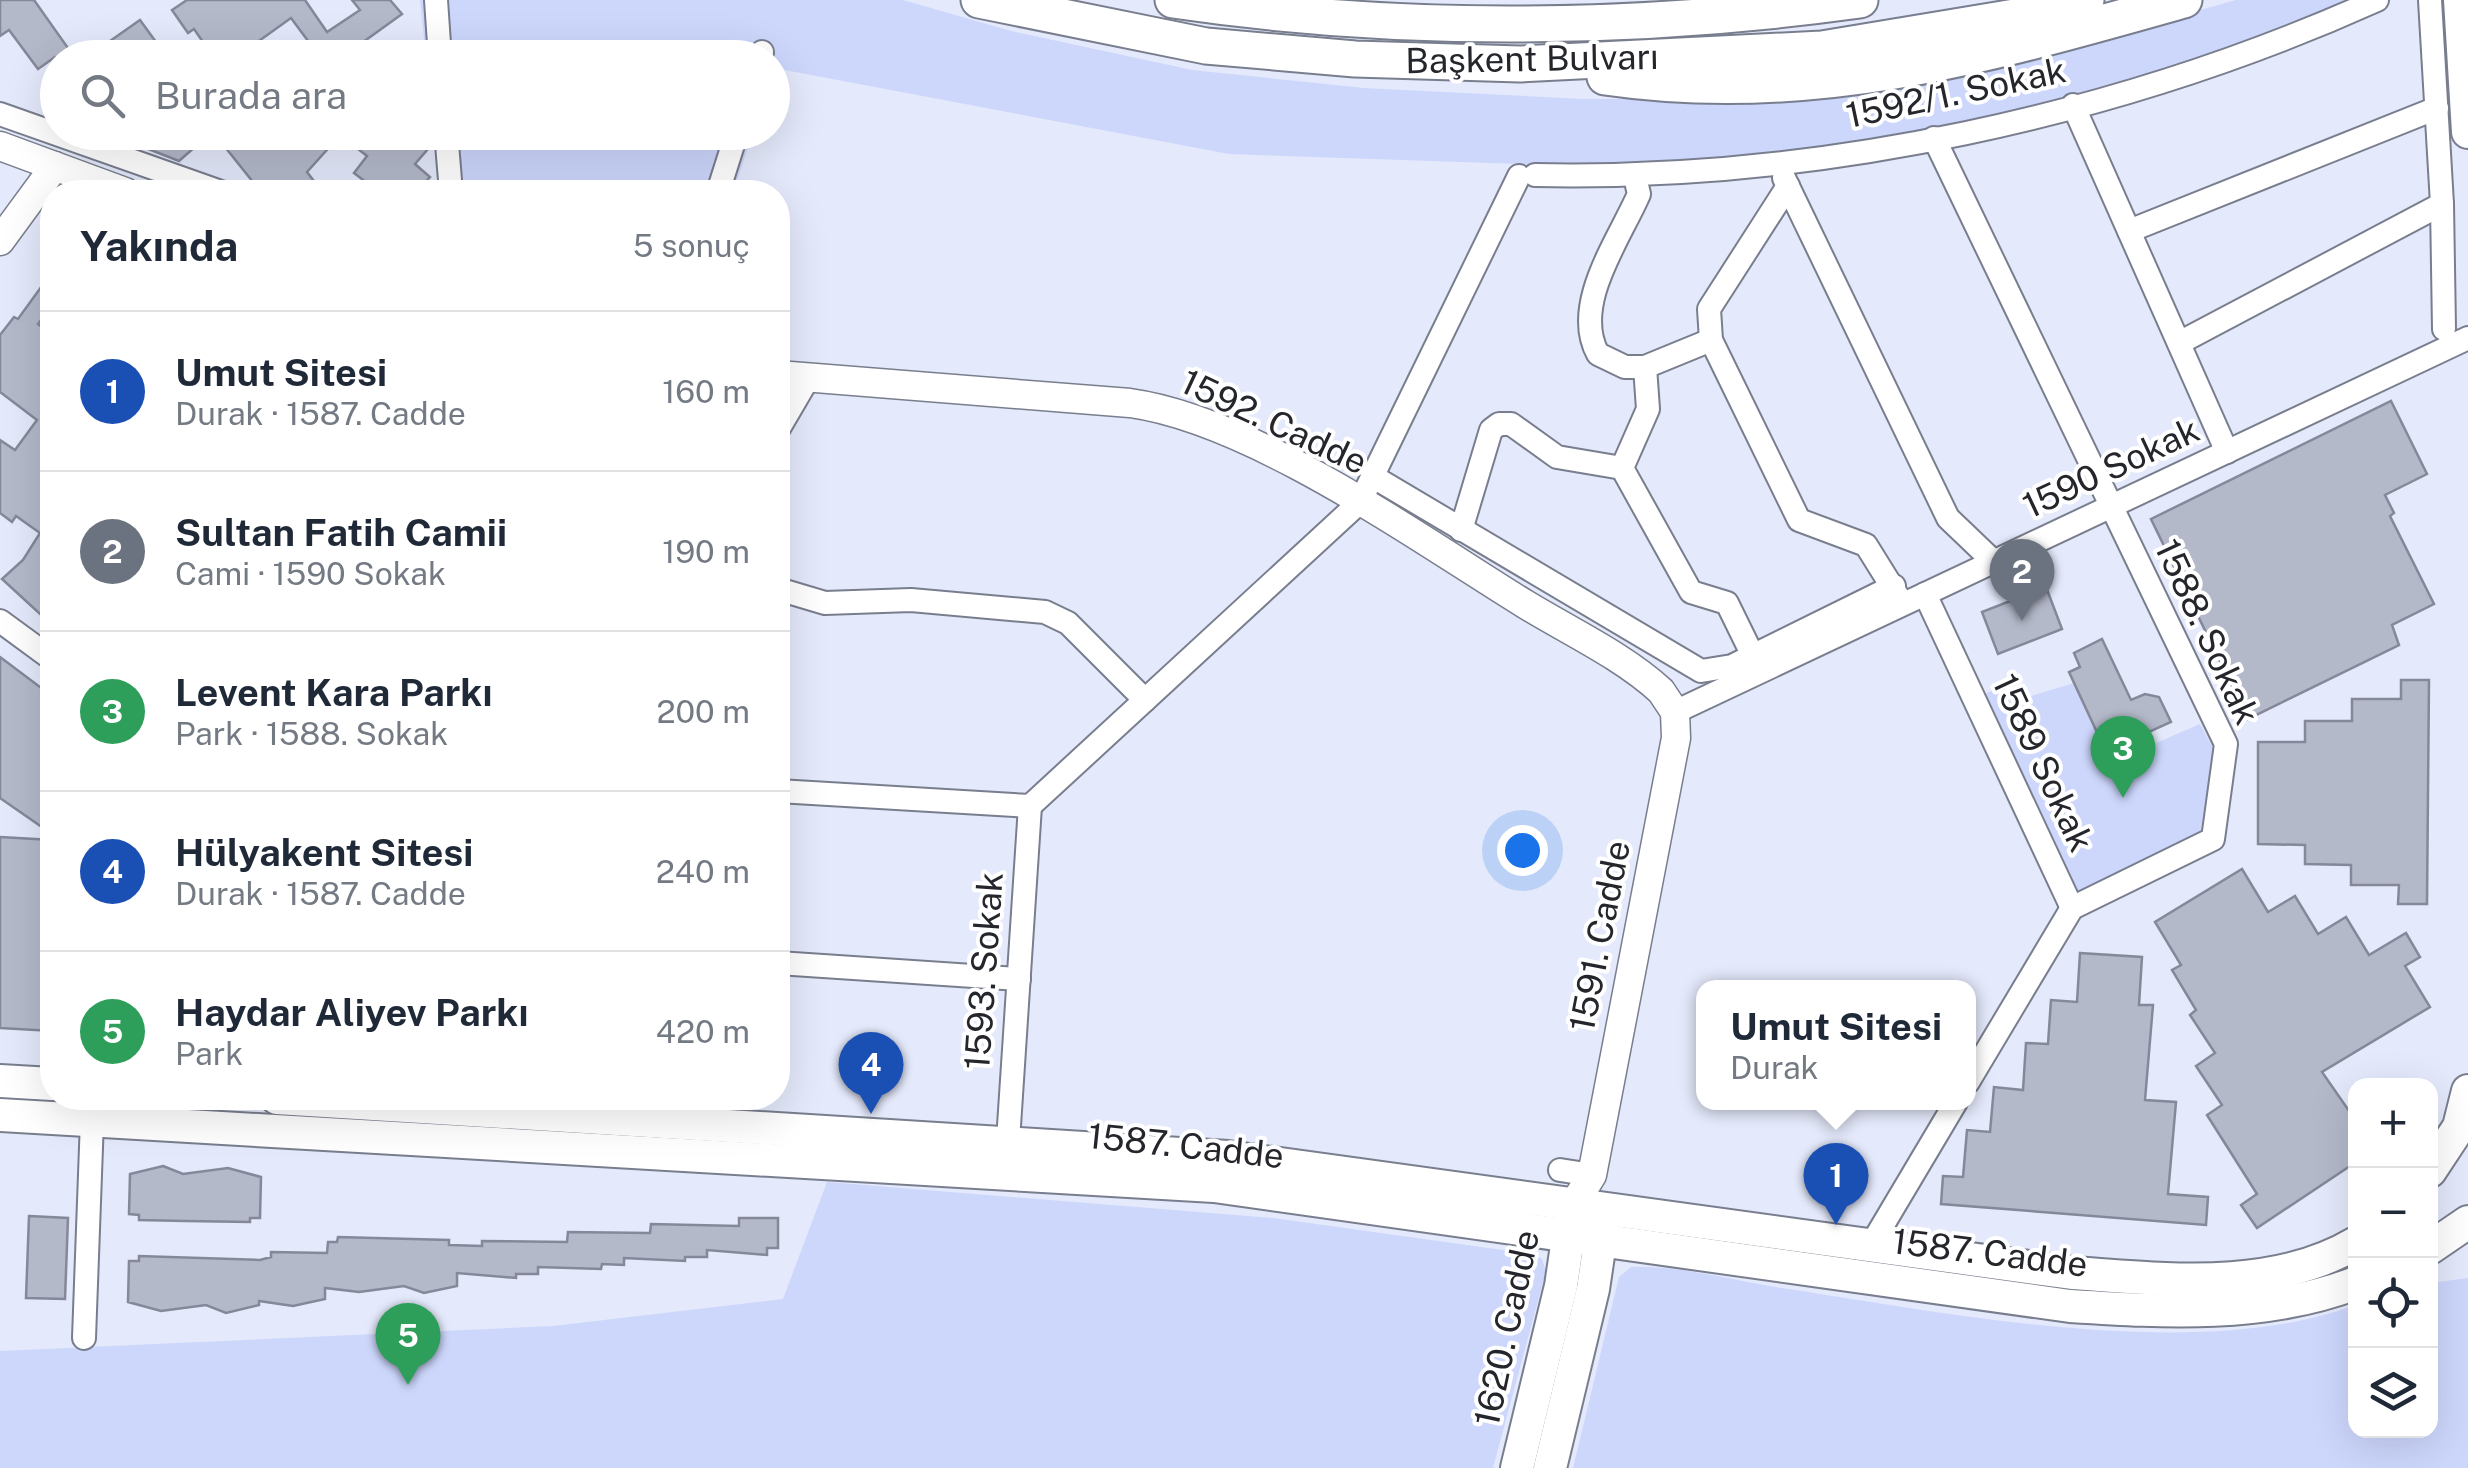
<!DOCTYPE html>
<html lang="tr">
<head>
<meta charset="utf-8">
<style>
  body { margin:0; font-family:"Public Sans",sans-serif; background:#f2f2f3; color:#1f2937 }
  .controls { position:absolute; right:30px; bottom:30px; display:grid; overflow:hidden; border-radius:20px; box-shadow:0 10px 40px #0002 }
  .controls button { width:90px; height:90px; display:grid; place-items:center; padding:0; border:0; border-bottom:2px solid #e0e1e3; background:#fff; color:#1f2937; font:50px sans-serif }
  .you { position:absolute; left:1522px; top:850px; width:35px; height:35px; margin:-25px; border:8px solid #fff; border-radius:50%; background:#1a73e8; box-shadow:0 0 0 15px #1a73e833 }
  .badge { display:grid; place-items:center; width:65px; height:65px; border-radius:50%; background:#917920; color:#fff; font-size:32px; font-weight:700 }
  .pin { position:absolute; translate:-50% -82px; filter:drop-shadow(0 2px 5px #0008) }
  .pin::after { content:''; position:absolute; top:52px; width:35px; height:30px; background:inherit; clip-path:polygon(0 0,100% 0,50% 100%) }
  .popup { position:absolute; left:1696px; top:980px; width:280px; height:130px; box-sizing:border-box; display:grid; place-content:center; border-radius:20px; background:#fff; filter:drop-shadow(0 2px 8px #0005); font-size:32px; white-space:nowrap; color:#747a83 }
  .popup b { font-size:38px; color:#1f2937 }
  .popup::after { content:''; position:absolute; left:50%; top:100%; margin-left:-20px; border:20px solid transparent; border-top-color:#fff }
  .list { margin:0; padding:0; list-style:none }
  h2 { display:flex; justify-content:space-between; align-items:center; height:130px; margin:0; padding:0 40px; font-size:42px }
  h2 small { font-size:32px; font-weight:400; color:#747a83 }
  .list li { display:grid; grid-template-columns:65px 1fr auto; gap:30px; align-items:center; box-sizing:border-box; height:160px; padding:0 40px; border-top:2px solid #e0e1e3 }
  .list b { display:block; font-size:38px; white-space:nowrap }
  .list p { margin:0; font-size:32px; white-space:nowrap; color:#747a83 }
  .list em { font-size:32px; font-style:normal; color:#747a83 }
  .icon { flex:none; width:55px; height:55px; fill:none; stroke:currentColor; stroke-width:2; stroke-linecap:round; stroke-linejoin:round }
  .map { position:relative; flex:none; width:2468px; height:1468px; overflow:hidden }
  .search { position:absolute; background:#fff; box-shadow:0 10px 40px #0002; left:40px; top:40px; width:750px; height:110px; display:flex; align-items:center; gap:25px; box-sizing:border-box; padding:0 35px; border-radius:55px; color:#747a83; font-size:38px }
  .panel { position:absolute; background:#fff; box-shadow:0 10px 40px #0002; left:40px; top:180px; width:750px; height:930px; border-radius:40px }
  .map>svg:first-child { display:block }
  .green { fill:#cdd7fc }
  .building { fill:#b4b9ca; stroke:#848899; stroke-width:2.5 }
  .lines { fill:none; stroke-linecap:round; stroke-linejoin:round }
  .minor-casing { stroke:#797e8e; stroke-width:26 }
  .tertiary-casing { stroke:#797e8e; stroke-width:31 }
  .secondary-casing { stroke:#797e8e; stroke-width:36 }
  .primary-casing { stroke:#797e8e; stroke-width:39 }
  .minor { stroke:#fff; stroke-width:22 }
  .tertiary { stroke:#fff; stroke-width:28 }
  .secondary { stroke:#fff; stroke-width:32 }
  .primary { stroke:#fff; stroke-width:35 }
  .labels { text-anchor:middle; stroke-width:8; stroke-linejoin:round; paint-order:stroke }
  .street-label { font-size:35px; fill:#24262c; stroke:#fff }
</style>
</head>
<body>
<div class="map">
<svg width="2468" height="1468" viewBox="0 0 2468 1468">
  <rect width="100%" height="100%" fill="#e4e9fb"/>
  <g class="green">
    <path d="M420 0H903L1011 31 1192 70 1364 88 1584 99H1814L1956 79 2236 0H2355L2209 56 1979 121 1883 141 1633 168 1229 154 774 68 773 72 772 58 426 57Z"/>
    <path d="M433 133H753L733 192H439Z"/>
    <path d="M2074 683 2102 743 2114 737 2124 757 2200 724 2219 759 2208 838 2079 900 1984 694 1997 689 2005 704Z"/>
    <path d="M827 1182 1273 1218 1532 1254 1542 1259 1546 1271 1493 1468H0V1351L553 1326 783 1299Z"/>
    <path d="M1631 1267C1680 1265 1734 1281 1782 1288 1946 1313 2199 1364 2355 1305L2356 1430H2430L2431 1283 2468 1278V1468H1573L1619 1277Z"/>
  </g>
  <g class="building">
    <path d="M0 0H34L75 58 55 57 38 69 9 30 0 36Z"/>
    <path d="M187 0H305L327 32 360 10 352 0H390L402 14 341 58H293L311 45 291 18 235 58H214L194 29 188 33 172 10Z"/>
    <path d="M140 20 156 42 135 58H106L100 48Z"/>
    <path d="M105 132H212L179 161Z"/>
    <path d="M213 132H343L307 172 317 185 307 192H261Z"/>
    <path d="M362 132H407L427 150 415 164 430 177 416 192H360L367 183 354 173 367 156 353 145Z"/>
    <path d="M52 272V305L38 324 52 335V625L2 579 23 560 40 533 16 516 12 522 0 513V440L15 450 37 420 0 392V335L14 317 18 319Z"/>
    <path d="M2391 401 2427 474 2385 495 2394 513 2390 516 2434 604 2392 625 2399 645 2248 719 2151 519Z"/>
    <path d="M2046 587 2062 629 1998 654 1982 612Z"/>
    <path d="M2102 639 2131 700 2145 694 2159 697 2171 722 2118 746 2114 737 2102 743 2069 672 2080 667 2074 653Z"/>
    <path d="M0 657 52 696V834L0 798Z"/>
    <path d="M2401 680H2429L2427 904H2398L2399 885H2351V865L2305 864V845L2258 844V742H2305V721H2352V699H2401Z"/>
    <path d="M0 837 52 840V1031L0 1028Z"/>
    <path d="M2242 869 2268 912 2295 896 2318 934 2346 917 2369 955 2406 933 2420 957 2405 966 2430 1007 2322 1072 2356 1121V1162L2257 1228 2241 1205 2257 1194 2207 1115 2222 1105 2196 1066 2215 1053 2190 1015 2196 1010 2172 970 2181 965 2155 922Z"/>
    <path d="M2080 953 2142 957 2139 1005H2153L2145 1100 2176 1102 2168 1194 2208 1197 2206 1225 1941 1204 1943 1176 1963 1177 1967 1130 1990 1132 1994 1087 2023 1090 2026 1043 2048 1044 2051 1000 2077 1002Z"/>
    <path d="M163 1166 183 1174 228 1168 261 1177 260 1218H250V1222L185 1221 139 1220V1215L129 1214 130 1174Z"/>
    <path d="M29 1216 68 1218 65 1299 26 1298Z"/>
    <path d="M739 1218H778V1248H767V1255L707 1250V1257H685V1261L624 1258V1265L602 1264 601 1269 538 1267V1274H516V1278L457 1273V1286L424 1293 404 1286 359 1292 325 1288V1299L293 1306 259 1301V1305L226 1313 206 1305 161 1311 128 1302 129 1261H139V1256L260 1260 271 1257V1252L327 1253 328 1242H337L338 1237 449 1240V1245L482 1246V1241L567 1242 568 1232 650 1233 651 1224 739 1226Z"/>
  </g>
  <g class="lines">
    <g class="minor-casing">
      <g id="minor">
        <path d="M436 0 440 58"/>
        <path d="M2430 0 2442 204 2444 329"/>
        <path d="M761 58 762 52"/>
        <path d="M2073 105 2227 452"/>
        <path d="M0 114 221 192"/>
        <path d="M446 132 451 192"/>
        <path d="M1934 138 2226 744 2213 839 2072 908 1968 1082"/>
        <path d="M1535 175C1818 181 2119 116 2377 0"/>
        <path d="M1635 177 1639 194C1619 240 1571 305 1598 354L1625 367H1645"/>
        <path d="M1784 178 1948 518 1994 562"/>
        <path d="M1788 186 1709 309 1711 340 1799 520 1866 545 1899 598"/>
        <path d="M718 192 737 132"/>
        <path d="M2129 231 2437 108"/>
        <path d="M1711 340 1645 367 1648 409 1622 468 1691 592 1727 603 1753 656"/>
        <path d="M2179 343 2442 204"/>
        <path d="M778 430 809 377"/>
        <path d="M1372 476 1701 671 1732 666 1894 586"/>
        <path d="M1461 530 1491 430 1499 424H1511L1557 457 1622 468"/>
        <path d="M778 589 825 603 911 600 1045 612 1068 623 1145 700"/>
        <path d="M1925 594 2072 908"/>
        <path d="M0 621 52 659"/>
        <path d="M1675 712 2468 338"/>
        <path d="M778 791 1030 806 1360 502 1519 176"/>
        <path d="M778 963 1019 979"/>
        <path d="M1008 1141 1030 806"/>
        <path d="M1560 1170 1592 1175"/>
        <path d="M1871 1245 1956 1102"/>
        <path d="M84 1338 92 1120"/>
      </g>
    </g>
    <g class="tertiary-casing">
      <g id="tertiary">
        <path d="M0 146 125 192"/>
        <path d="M0 241 55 166"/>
        <path d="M778 375 1130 403C1253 420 1418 538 1525 604 1569 631 1623 656 1661 691L1675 712 1676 738 1592 1175 1574 1204"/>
      </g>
    </g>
    <g class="secondary-casing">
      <g id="secondary">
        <path d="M2460 0 2468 132"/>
        <path d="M0 1081 52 1084"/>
        <path d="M277 1098 1228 1157 2072 1273C2164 1279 2272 1293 2356 1243"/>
        <path d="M0 1115 1214 1186 2070 1306C2166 1312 2264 1318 2356 1283"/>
        <path d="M2430 1171 2459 1127 2468 1091"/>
        <path d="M2430 1248 2468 1222"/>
        <path d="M1517 1468 1561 1286 1571 1218"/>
        <path d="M1550 1468 1593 1289 1603 1222"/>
      </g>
    </g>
    <g class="primary-casing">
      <g id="primary">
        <path d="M979 0 1206 46 1355 59 1520 64 1822 49 2015 17 2086 0"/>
        <path d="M1173 0C1397 33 1636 31 1860 0"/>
        <path d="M1605 77C1811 107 1989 55 2184 0"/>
      </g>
    </g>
    <use href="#minor" class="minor"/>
    <use href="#tertiary" class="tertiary"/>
    <use href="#secondary" class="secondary"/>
    <use href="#primary" class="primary"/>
  </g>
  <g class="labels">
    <g class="street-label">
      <text transform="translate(1532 59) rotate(-1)" y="12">Başkent Bulvarı</text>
      <text transform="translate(1956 93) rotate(-12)" y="12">1592/1. Sokak</text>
      <text transform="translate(1274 422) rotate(25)" y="12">1592. Cadde</text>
      <text transform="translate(2111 468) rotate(-25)" y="12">1590 Sokak</text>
      <text transform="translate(2207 632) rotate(65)" y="12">1588. Sokak</text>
      <text transform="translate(2043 763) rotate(65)" y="12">1589 Sokak</text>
      <text transform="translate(1600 936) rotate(-79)" y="12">1591. Cadde</text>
      <text transform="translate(984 971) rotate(-86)" y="12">1593. Sokak</text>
      <text transform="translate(1186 1146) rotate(6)" y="12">1587. Cadde</text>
      <text transform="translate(1990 1253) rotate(7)" y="12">1587. Cadde</text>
      <text transform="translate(1507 1328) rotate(-78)" y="12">1620. Cadde</text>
    </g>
  </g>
</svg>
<div class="controls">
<button>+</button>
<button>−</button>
<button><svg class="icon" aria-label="locate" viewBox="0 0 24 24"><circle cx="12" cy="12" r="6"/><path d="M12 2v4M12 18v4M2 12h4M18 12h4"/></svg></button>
<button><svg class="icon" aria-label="layers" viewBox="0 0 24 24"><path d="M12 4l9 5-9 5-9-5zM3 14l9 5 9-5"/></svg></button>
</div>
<div class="you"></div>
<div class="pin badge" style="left:1836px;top:1225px;background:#1a4fb4">1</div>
<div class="popup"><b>Umut Sitesi</b>Durak</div>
<div class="pin badge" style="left:2022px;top:621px;background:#6b7280">2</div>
<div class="pin badge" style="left:2123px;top:798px;background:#2e9e5b">3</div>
<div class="pin badge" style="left:871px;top:1114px;background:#1a4fb4">4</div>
<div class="pin badge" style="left:408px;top:1385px;background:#2e9e5b">5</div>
<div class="search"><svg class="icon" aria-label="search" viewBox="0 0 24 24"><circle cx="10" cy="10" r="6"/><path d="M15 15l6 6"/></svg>Burada ara</div>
<section class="panel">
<h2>Yakında<small>5 sonuç</small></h2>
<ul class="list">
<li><span class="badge" style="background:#1a4fb4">1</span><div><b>Umut Sitesi</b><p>Durak · 1587. Cadde</p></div><em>160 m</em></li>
<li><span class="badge" style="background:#6b7280">2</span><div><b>Sultan Fatih Camii</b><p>Cami · 1590 Sokak</p></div><em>190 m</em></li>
<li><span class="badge" style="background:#2e9e5b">3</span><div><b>Levent Kara Parkı</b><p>Park · 1588. Sokak</p></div><em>200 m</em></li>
<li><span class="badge" style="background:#1a4fb4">4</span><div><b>Hülyakent Sitesi</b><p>Durak · 1587. Cadde</p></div><em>240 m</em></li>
<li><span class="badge" style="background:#2e9e5b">5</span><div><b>Haydar Aliyev Parkı</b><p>Park</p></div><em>420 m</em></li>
</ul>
</section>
</div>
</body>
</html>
